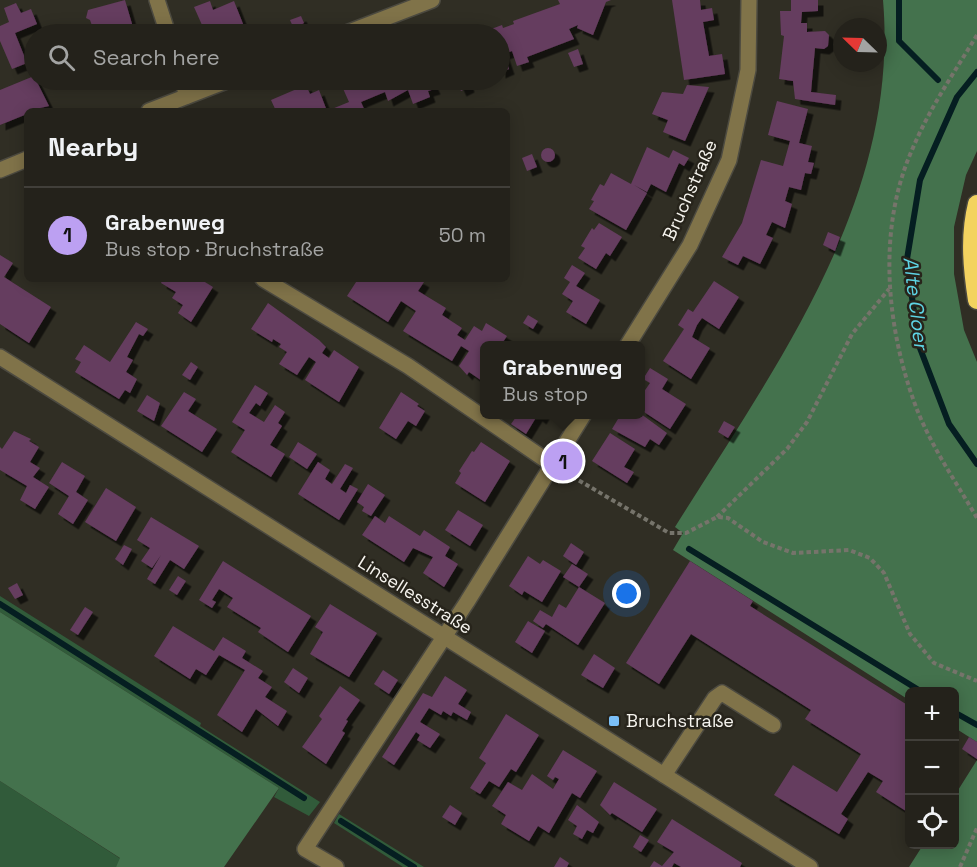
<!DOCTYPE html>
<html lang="en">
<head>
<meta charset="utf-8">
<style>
  body { margin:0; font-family:"Space Grotesk",sans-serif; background:#2c2a24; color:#f1f3f6 }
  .controls { position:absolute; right:18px; bottom:18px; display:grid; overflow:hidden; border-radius:9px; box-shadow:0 3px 15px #0003 }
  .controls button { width:54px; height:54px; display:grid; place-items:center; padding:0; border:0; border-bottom:2px solid #413f3a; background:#24221b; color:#f1f3f6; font:30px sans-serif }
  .compass { position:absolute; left:833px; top:18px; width:54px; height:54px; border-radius:50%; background:#24221b; box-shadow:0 3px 15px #0003; rotate:293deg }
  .you { position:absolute; left:627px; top:594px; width:21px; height:21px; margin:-15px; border:4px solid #fff; border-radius:50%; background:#1a73e8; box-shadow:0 0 0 9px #1a73e833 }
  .badge { display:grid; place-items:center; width:39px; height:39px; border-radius:50%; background:#bca0f2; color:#111; font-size:20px; font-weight:700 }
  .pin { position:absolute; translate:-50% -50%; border:3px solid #fff; box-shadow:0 2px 6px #0006 }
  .popup { position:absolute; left:480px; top:341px; width:165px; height:78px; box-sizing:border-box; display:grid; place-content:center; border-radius:9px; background:#24221b; filter:drop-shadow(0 2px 4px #0005); font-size:20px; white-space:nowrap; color:#a3a4a3 }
  .popup b { font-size:22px; color:#f1f3f6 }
  .popup::after { content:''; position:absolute; left:50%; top:100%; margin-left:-12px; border:12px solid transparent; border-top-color:#24221b }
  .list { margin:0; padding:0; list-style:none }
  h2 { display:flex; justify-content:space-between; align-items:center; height:78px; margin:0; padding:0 24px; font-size:26px }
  h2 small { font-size:20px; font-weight:400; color:#a3a4a3 }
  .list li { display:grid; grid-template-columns:39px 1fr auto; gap:18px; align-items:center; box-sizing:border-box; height:96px; padding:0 24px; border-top:2px solid #413f3a }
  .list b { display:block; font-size:22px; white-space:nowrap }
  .list p { margin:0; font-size:20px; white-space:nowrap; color:#a3a4a3 }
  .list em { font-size:20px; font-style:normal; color:#a3a4a3 }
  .icon { flex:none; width:33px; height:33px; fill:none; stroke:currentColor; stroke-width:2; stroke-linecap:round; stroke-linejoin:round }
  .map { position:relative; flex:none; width:977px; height:867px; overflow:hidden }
  .search { position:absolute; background:#24221b; box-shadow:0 3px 15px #0003; left:24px; top:24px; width:486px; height:66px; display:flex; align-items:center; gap:15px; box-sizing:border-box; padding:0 21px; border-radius:33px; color:#a3a4a3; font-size:22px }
  .panel { position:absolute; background:#24221b; box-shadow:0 3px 15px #0003; left:24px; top:108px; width:486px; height:174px; border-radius:9px }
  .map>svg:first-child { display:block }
  .green { fill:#315b3a }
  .forest { fill:#44724d }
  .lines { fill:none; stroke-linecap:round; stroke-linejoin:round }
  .stream { stroke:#051e21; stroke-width:6 }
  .building { fill:#653c5f; filter:url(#shadow) }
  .minor-casing { stroke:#4c4a40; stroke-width:18 }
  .highway-casing { stroke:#4c4a40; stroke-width:21 }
  .path { stroke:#76746b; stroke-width:4; stroke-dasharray:4.5 3; stroke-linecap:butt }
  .minor { stroke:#807349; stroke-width:15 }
  .highway { stroke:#f3d360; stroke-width:18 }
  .poi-dot { fill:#7abff8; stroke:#27241b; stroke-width:2 }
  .labels { text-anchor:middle; stroke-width:5; stroke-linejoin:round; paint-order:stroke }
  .street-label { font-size:18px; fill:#f6f4ee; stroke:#27241b }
  .poi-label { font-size:18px; fill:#f6f4ee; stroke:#27241b; text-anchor:start }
  .water-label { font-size:20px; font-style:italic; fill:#5ed4e4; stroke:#27241b }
</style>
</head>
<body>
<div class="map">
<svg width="977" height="867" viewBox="0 0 977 867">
  <defs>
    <filter id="shadow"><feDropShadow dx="5.5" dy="5.5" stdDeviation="0" flood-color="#0009"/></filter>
  </defs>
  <rect width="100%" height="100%" fill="#302e24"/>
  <g class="green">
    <path d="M0 596 201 723 200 726 320 802 309 816 274 797 279 788 0 612Z"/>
    <path d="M0 781 121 859 116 867H0Z"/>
    <path d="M339 814 424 867H403L334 823Z"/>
  </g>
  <g class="forest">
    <path d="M883 0H977V151L966 175 954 227V274L964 330 977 362V742L955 728 954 692H910L909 700 673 550 683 533 675 527C775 367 900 200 883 0Z"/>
    <path d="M0 612 279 788 224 867H116L120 858 0 781Z"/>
    <path d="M977 760V867H909L923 845 954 844 955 795Z"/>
  </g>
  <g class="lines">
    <g class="stream">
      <path d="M899 0V41L938 80"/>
      <path d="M977 72 957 97 920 180 907 259 918 343 949 424 977 464"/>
      <path d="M689 549 922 692"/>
      <path d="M0 604 304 798"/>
      <path d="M954 712 977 725"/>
      <path d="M341 821 414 867"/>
    </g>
  </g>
  <g class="building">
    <path d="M125 0 135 34H95L90 20 86 18 88 10Z"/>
    <path d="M558 0H611L606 2 593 35 577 28 578 25 569 29 574 39 527 57 529 62 517 66 512 51 504 54 509 69 500 73V34H478L502 25 503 28 514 24 513 21 560 4Z"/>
    <path d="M672 0H700L701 10 712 8 714 20 703 22 709 56 722 54 725 74 684 80Z"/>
    <path d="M791 0H818V11L802 12 801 23H807V32L825 31 829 35 828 46 824 49 815 48 811 92 836 95 835 105 795 99 793 81 779 79 784 36 781 35 780 11H791Z"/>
    <path d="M210 1 213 10 234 1 247 34H206L194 7Z"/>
    <path d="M16 3 21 13 31 9 37 24 15 33 27 63 12 69 0 41V26L9 22 4 8Z"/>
    <path d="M301 16 304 23 294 29 290 20Z"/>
    <path d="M578 49 583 64 574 67 568 53Z"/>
    <path d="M34 76 49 106 27 111V114L0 125V90Z"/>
    <path d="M352 80H437L432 82 435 89 428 91 430 97 413 104 408 90 388 101 385 92 361 102 365 111H276L271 100 306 85 310 94 319 90 327 111 349 102 341 84Z"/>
    <path d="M456 80H467L469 87 461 91Z"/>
    <path d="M687 85 709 87 685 141 663 132 668 120 652 114 662 92 683 94Z"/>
    <path d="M777 101 808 109 799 143 812 146 808 162 814 163 811 174 805 173 801 190 789 187 785 201 792 204 785 228 772 222 766 235 773 238 760 264 743 256 738 265 722 257 742 223 761 160 783 166 790 141 768 135Z"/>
    <path d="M647 147 669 158 673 150 689 158 684 166 679 163 666 192 651 184 647 192 634 185 647 193 626 230 589 209 594 201 591 200 600 184 604 186 611 173 631 184Z"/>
    <circle cx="548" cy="155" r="7"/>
    <path d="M532 154 537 167 527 171 522 158Z"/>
    <path d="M599 223 622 237 610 256 606 253 596 269 578 258 585 248 581 246 592 228 594 230Z"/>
    <path d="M828 232 840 237 835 251 823 245Z"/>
    <path d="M0 255 13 263 4 277 51 307 29 343 0 324Z"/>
    <path d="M572 265 585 273 576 286 600 300 586 324 566 312 573 301 562 294 570 282 564 278Z"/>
    <path d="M163 279H200L213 287 191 322 178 313 183 305 172 298 176 292 161 283Z"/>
    <path d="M358 279H419L424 282 418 291 446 308 442 315 462 328 457 335 465 340 474 326 482 331 486 323 507 336 501 345H485V383L469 372 467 375 459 366 469 351 461 346 452 361 403 331 416 311 401 301 388 322 347 296Z"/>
    <path d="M714 281 739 297 719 329 702 318 697 325 692 337 710 348 691 379 663 361 684 329 678 325 688 309 693 312Z"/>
    <path d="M268 303 319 340 326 347 322 353 329 358 334 350 359 367 339 402 305 380 316 362 309 357 297 375 279 364 287 352 279 347 281 344 273 339 272 342 251 329Z"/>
    <path d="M528 315 538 321 533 329 523 323Z"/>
    <path d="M136 322 148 329 143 336 139 334 127 357 133 360 126 372 137 379 130 393 125 390 119 399 75 372 81 362 75 359 84 345 110 362Z"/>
    <path d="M191 362 198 367 190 380 182 375Z"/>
    <path d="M650 368 668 379 662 389 686 404 670 429 641 410V396L650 383 643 379Z"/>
    <path d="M255 385 268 393 260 406 256 403 249 413 264 422 275 405 285 412 278 423 282 426 270 445 285 454 271 477 231 452 245 430 232 422Z"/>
    <path d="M184 392 196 399 188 411 217 429 202 452 161 426Z"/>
    <path d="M401 392 419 404 417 406 425 411 416 426 408 421 396 439 379 428Z"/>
    <path d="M147 395 160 403 154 421 137 411Z"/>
    <path d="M513 414H544L541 419 537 416 526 434 511 424 516 417Z"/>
    <path d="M621 414H641L667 433 659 445 650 439 645 447 612 429Z"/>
    <path d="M724 421 735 427 728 438 718 432Z"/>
    <path d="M14 431 31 439 29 441 39 447 30 462 40 468 33 477 49 487 35 509 20 500 27 486 0 470V447L2 449Z"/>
    <path d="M610 433 635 449 624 467 634 472 627 483 592 461Z"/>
    <path d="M298 442 317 454 307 469 289 457Z"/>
    <path d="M481 442 510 461 485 502 455 483 461 473 459 471 472 451 474 452Z"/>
    <path d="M62 462 85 476 76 492 88 500 73 524 58 514 69 496 49 483Z"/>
    <path d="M318 462 330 470 325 479 332 484 345 464 353 468 340 489 346 493 350 485 358 489 339 520 298 494Z"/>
    <path d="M368 484 385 495 371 516 362 511 364 507 357 502Z"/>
    <path d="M106 488 136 507 116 541 85 522Z"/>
    <path d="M458 510 483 525 470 546 445 530Z"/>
    <path d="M375 516 385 523 389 516 420 536 424 530 450 547 445 556 458 564 444 587 423 573 433 557 413 548 404 562 362 535Z"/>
    <path d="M151 517 199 546 184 569 170 560 155 584 147 579 161 555 152 568 141 561 150 548 137 540Z"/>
    <path d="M571 543 584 552 576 565 563 556Z"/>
    <path d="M124 545 132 549 123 565 115 559Z"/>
    <path d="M528 556 540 564 543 560 561 571 542 602 524 591 522 595 509 586Z"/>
    <path d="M223 561 311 616 288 652 258 632 261 628 227 607 233 598 219 589 212 600 216 602 212 608 199 600Z"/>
    <path d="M690 561 753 601 750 606 909 706V813L876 792 883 781 868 772 841 814 848 819 839 834 774 795 793 765 837 792 861 754 805 719 811 710 691 634 659 684 626 663Z"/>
    <path d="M572 564 588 574 579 587 563 577Z"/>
    <path d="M178 576 186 581 177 595 169 590Z"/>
    <path d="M17 583 23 595 15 599 8 588Z"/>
    <path d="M579 587 605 603 578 645 546 624 543 628 533 621 540 610 552 617 559 604 566 608Z"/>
    <path d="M330 604 377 633 349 677 310 654 323 632 315 627Z"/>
    <path d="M85 607 93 612 78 635 70 630Z"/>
    <path d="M528 621 545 631 532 653 515 642Z"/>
    <path d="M173 626 214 651 223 637 246 651 242 658 263 671 258 678 272 687 265 697 287 711 278 726 256 709 242 732 217 715 245 670 219 655 206 675 196 669 190 679 154 656Z"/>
    <path d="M594 654 615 668 603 688 581 675Z"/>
    <path d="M293 668 308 678 299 693 284 682Z"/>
    <path d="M383 670 398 680 389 694 374 684Z"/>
    <path d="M445 676 467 690 458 704 471 712 467 720 453 712 451 716 443 711 441 715 429 708 420 722 440 734 430 748 417 740 420 735 416 732 394 765 382 757 423 693 432 697Z"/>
    <path d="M340 686 360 700 346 720 348 721 342 731 345 733 326 764 302 747 322 719 319 716Z"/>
    <path d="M506 714 539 735 516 772 511 769 499 787 489 781 480 794 470 788 486 763 479 758Z"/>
    <path d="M969 737 977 742V759L962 749Z"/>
    <path d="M563 750 597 771 580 798 572 793 549 833 538 826 529 841 501 824 506 815 492 806 508 782 522 790 532 774 553 789 559 779 555 777 553 780 547 776Z"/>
    <path d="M614 782 657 809 642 832 612 813 610 815 600 805Z"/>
    <path d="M450 805 462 813 455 825 442 817Z"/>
    <path d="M577 805 599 822 593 833 587 830 582 839 573 834 577 826 568 820Z"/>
    <path d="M672 819 742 863 740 867H681L674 863 672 867H650L654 861 662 866 674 852 657 842Z"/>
    <path d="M640 835 649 840 641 852 633 847Z"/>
    <path d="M560 857 569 863 567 867H554Z"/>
  </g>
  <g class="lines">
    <g class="minor-casing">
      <g id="minor">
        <path d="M157 0 168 34"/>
        <path d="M344 34 432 0"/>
        <path d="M182 80 187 96"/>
        <path d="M149 111 229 80"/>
        <path d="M0 170 27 159"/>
        <path d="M263 279 408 366 553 465"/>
        <path d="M627 346 690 245 729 160 748 70 749 0"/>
        <path d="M0 357 810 867"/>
        <path d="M664 775 715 698 722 693 773 725"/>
        <path d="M336 867 305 849 467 602 584 414"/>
      </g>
    </g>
    <g class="highway-casing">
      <path id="highway" d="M977 204C969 236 972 268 977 300"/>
    </g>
    <g class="path">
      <path d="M977 35C954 73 929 109 912 150 877 229 886 327 916 407 931 446 956 482 977 518"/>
      <path d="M566 473 669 533H686L717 517 728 518 763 542 793 553 849 550 870 558 884 573 910 634 934 663 977 681"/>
      <path d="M717 517 787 449 807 422 852 334 889 289"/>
      <path d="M960 867 977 828"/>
    </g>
    <use href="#minor" class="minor"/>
    <use href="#highway" class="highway"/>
  </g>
  <rect class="poi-dot" x="608" y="715" width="12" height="12" rx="3"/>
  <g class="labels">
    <g class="street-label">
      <text transform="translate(690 190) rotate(-66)" y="6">Bruchstraße</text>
      <text transform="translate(415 595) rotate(32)" y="6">Linsellesstraße</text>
    </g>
    <g class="poi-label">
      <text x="626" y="727">Bruchstraße</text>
    </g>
    <g class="water-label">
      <text transform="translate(916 303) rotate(83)" y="7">Alte Cloer</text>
    </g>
  </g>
</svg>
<div class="controls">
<button>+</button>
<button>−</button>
<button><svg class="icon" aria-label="locate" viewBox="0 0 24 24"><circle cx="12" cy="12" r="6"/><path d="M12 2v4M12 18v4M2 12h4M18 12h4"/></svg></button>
</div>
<svg class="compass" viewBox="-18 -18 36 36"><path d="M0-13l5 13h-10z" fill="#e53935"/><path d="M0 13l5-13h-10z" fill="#a3a4a3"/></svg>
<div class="you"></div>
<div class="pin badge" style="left:563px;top:461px">1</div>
<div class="popup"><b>Grabenweg</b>Bus stop</div>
<div class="search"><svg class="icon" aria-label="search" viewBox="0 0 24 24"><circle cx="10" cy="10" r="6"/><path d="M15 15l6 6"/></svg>Search here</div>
<section class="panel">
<h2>Nearby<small></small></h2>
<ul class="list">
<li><span class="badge">1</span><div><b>Grabenweg</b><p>Bus stop · Bruchstraße</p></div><em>50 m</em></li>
</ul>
</section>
</div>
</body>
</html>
